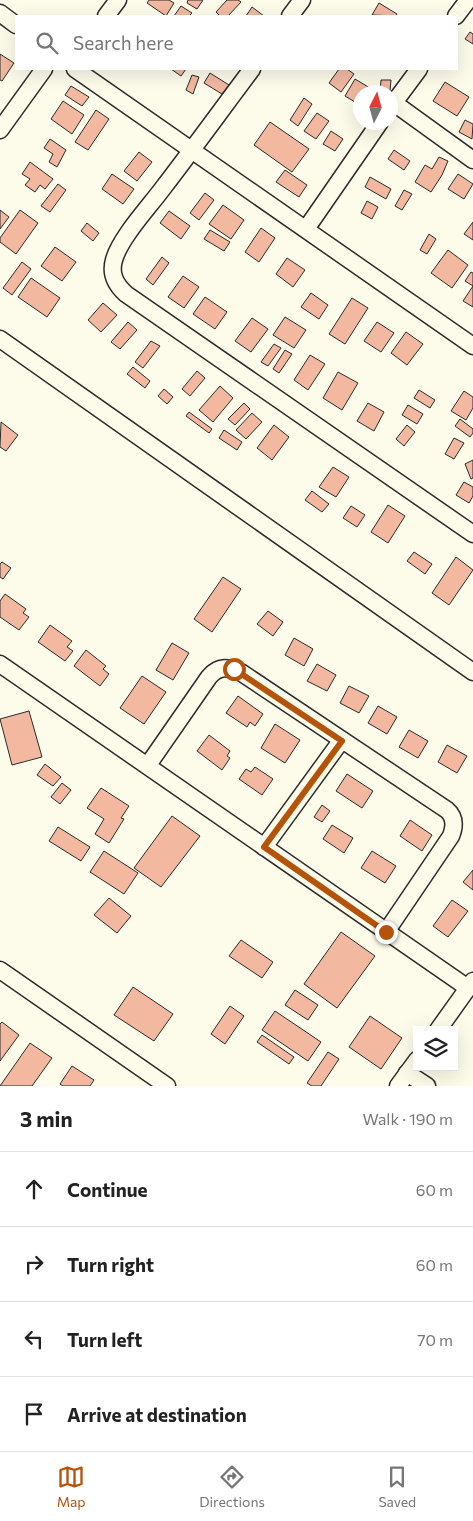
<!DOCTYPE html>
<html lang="en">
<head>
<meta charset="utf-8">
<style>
  body { margin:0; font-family:Commissioner,sans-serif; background:#f6f6f6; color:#222 }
  .controls { position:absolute; right:15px; bottom:15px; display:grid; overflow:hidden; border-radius:0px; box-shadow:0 5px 20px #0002 }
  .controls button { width:45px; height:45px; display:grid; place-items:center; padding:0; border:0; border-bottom:1px solid #e0e0e0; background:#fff; color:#222; font:25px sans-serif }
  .compass { position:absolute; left:353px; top:85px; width:45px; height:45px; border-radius:50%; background:#fff; box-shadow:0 5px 20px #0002; rotate:6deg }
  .stop { position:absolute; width:15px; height:15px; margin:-11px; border:4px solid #b45309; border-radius:50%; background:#fff }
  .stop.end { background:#b45309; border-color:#fff; box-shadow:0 1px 5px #0008 }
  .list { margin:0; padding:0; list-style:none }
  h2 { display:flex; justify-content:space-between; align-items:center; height:65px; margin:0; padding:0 20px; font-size:21px }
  h2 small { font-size:16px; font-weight:400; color:#767676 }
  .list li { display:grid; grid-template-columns:32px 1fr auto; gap:15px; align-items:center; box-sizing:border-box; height:75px; padding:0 20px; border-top:1px solid #e0e0e0 }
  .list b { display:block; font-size:19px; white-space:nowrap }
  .list em { font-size:16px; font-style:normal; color:#767676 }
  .icon { flex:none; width:28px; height:28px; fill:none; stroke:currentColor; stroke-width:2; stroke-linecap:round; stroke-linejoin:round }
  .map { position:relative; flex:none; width:473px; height:1086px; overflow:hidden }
  .search { position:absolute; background:#fff; box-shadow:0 5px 20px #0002; left:15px; right:15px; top:15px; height:55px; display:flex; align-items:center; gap:12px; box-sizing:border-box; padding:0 18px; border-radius:0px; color:#767676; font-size:19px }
  .sheet { height:365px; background:#fff }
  nav { display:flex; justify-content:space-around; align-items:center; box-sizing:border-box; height:70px; border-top:1px solid #e0e0e0; background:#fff; font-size:14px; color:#767676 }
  nav a { display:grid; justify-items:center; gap:2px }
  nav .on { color:#b45309 }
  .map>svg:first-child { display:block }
  .building { fill:#f2b8a0; stroke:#2b2b2b }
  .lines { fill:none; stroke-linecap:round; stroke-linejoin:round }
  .minor-casing { stroke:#2b2b2b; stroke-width:19 }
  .minor { stroke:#fdfbea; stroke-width:16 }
  .route { stroke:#b45309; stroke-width:6 }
</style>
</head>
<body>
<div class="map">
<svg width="473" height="1086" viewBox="0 0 473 1086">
  <rect width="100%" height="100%" fill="#fdfbea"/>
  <g class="building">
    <path d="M149 0H169L174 3 166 16 147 3Z"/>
    <path d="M188 0H203L197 9 187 3Z"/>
    <path d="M227 0H238L241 2 228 16H220L216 12Z"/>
    <path d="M379 3 397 14 396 16 372 15Z"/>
    <path d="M181 6 192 13 189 16H174Z"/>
    <path d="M252 7 264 16H246Z"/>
    <path d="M470 32 473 34V44L465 39Z"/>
    <path d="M0 54 14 63 2 81 0 80Z"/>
    <path d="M171 69H186L181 76Z"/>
    <path d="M339 69H347L354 74 341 92 329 83Z"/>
    <path d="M210 73 229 85 222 94 204 83Z"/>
    <path d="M192 75 199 77 193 94 186 90Z"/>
    <path d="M355 79 375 91 360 92V105L345 96Z"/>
    <path d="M381 80H391L390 91 380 92Z"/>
    <path d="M445 82 469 97 457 116 433 101Z"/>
    <path d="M71 86 89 97 82 106 65 95Z"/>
    <path d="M304 98 312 104 298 126 290 120Z"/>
    <path d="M63 101 84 115 72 134 51 119Z"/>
    <path d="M96 110 109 119 88 150 75 142Z"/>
    <path d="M317 113 329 121 316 139 304 131Z"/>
    <path d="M465 120 473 124 472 139 459 132Z"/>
    <path d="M270 122 309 149 292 172 254 145Z"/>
    <path d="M331 131 343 139 335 151 323 144Z"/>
    <path d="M50 139 66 150 57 167 49 162 53 154 44 148Z"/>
    <path d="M394 150 410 161 404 170 388 159Z"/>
    <path d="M139 152 152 162 137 181 124 171Z"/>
    <path d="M439 157 448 161 442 175 431 192 415 182 425 165 432 169Z"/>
    <path d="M30 162 53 179 45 189 40 185 35 192 25 185 30 179 22 174Z"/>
    <path d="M285 170 307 185 299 197 276 182Z"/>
    <path d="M112 174 134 189 123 204 102 189Z"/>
    <path d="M458 174 473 184 464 199 448 189Z"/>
    <path d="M370 177 391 189 386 199 365 187Z"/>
    <path d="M58 184 66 190 50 212 41 206Z"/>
    <path d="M404 190 412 194 402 210 395 206Z"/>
    <path d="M205 193 214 200 199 220 190 213Z"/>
    <path d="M367 201 378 207 372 219 361 213Z"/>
    <path d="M223 205 244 220 231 239 209 224Z"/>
    <path d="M0 210 9 217 0 229Z"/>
    <path d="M20 210 38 223 16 254 0 242V238Z"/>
    <path d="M169 211 190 226 181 239 160 223Z"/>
    <path d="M473 222V240L464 234Z"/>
    <path d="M87 223 99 233 93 241 81 231Z"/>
    <path d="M261 228 275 238 259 262 245 252Z"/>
    <path d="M210 230 230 242 224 251 204 239Z"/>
    <path d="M429 234 436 239 427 254 420 250Z"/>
    <path d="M55 247 76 262 62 281 41 266Z"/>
    <path d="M448 250 468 265 452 288 431 273Z"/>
    <path d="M162 257 169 263 153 285 146 279Z"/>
    <path d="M287 258 305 270 293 287 276 274Z"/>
    <path d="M22 262 31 269 12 295 3 288Z"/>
    <path d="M471 272 473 273V307L463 301 473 286 465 281Z"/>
    <path d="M183 276 199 287 184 308 168 297Z"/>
    <path d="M31 278 60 298 47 317 18 297Z"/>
    <path d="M311 293 328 305 319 319 301 307Z"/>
    <path d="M205 297 227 312 215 329 193 314Z"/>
    <path d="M352 298 368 308 345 344 329 334Z"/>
    <path d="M103 303 117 315 101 332 88 320Z"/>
    <path d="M285 317 306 330 294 348 273 335Z"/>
    <path d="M252 318 268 329 251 352 235 341Z"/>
    <path d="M128 322 137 330 120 349 111 342Z"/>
    <path d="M377 322 394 333 381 352 364 341Z"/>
    <path d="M406 332 423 344 407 365 391 353Z"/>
    <path d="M151 341 160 346 143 368 135 362Z"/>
    <path d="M274 344 281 348 268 366 261 362Z"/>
    <path d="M285 350 292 354 279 373 273 369Z"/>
    <path d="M310 355 325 364 308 390 294 380Z"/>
    <path d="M133 367 150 381 145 388 127 374Z"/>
    <path d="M197 371 205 378 190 396 182 389Z"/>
    <path d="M338 372 358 383 342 410 323 398Z"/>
    <path d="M220 386 233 398 213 422 199 410Z"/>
    <path d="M164 389 173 397 167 404 158 396Z"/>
    <path d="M419 390 435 400 430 408 414 398Z"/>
    <path d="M464 391 473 397V408L466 420 451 411Z"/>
    <path d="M244 403 250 409 235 425 228 419Z"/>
    <path d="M368 403 384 412 374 431 357 421Z"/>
    <path d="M408 405 423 414 417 424 402 415Z"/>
    <path d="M189 412 212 429 209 433 186 416Z"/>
    <path d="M252 413 262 422 246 439 236 430Z"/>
    <path d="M460 419 473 429V433L470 437 455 426Z"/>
    <path d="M1 422 18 435 6 451 0 447Z"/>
    <path d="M274 425 289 437 272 460 257 448Z"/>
    <path d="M407 425 415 432 404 446 396 439Z"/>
    <path d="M224 430 242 442 237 450 219 438Z"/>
    <path d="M454 438 464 443 454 459 445 454Z"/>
    <path d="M473 460V478L471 479 465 464Z"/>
    <path d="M333 467 349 477 336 497 319 487Z"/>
    <path d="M464 482 473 487V496L469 503 456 495Z"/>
    <path d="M312 491 329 504 322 512 305 500Z"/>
    <path d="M388 505 405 516 388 543 371 532Z"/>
    <path d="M351 506 365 515 357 527 343 518Z"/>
    <path d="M414 552 432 564 425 574 407 561Z"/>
    <path d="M456 557 473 570 449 605 432 593Z"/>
    <path d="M2 562 11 568 3 579 0 577V564Z"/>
    <path d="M223 577 241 589 212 632 194 619Z"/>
    <path d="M5 594 26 609 23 613 29 617 19 630 0 617V601Z"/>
    <path d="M268 611 283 622 273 636 257 624Z"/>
    <path d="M50 625 72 641 67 647 73 651 65 661 38 642Z"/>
    <path d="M294 638 313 649 304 666 285 655Z"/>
    <path d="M172 643 189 653 173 680 156 670Z"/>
    <path d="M86 650 106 666 103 669 109 674 100 686 74 666Z"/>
    <path d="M317 664 336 675 327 691 307 681Z"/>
    <path d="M142 676 166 692 144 724 120 708Z"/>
    <path d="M349 686 369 696 359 713 340 703Z"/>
    <path d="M238 696 263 714 255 726 250 722 247 727 226 713Z"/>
    <path d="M378 706 397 717 387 734 368 723Z"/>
    <path d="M29 711 42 757 12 765 0 719Z"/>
    <path d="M275 724 300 740 285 763 261 748Z"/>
    <path d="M409 730 428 741 418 758 399 747Z"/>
    <path d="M209 735 230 751 227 756 230 758 222 770 197 751Z"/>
    <path d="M447 745 467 756 457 773 438 762Z"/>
    <path d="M45 764 61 777 53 786 37 775Z"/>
    <path d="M255 767 273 779 262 795 239 779 246 769 251 772Z"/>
    <path d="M347 774 373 791 362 808 336 791Z"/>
    <path d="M62 783 71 790 60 804 51 797Z"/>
    <path d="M101 788 129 806 121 818 124 819 109 843 95 834 104 819 87 808Z"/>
    <path d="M322 805 330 811 322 822 314 817Z"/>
    <path d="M172 816 200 836 161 887 134 868Z"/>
    <path d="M410 820 432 835 422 851 400 836Z"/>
    <path d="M332 825 353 838 344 853 323 839Z"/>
    <path d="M58 827 90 847 81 861 49 841Z"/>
    <path d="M104 851 138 873 124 894 90 872Z"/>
    <path d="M372 851 396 866 385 883 361 868Z"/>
    <path d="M473 870V890L463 882Z"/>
    <path d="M109 898 131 916 117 933 94 915Z"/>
    <path d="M452 900 468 911 448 937 433 926Z"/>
    <path d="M341 932 375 956 337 1008 304 984Z"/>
    <path d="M241 940 273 962 262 978 229 956Z"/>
    <path d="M133 987 173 1014 154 1041 114 1015Z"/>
    <path d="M295 990 318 1005 308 1020 285 1005Z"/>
    <path d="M230 1006 244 1016 225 1044 211 1034Z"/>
    <path d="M275 1011 321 1042 308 1061 262 1030Z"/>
    <path d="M370 1016 402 1038 381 1069 349 1047Z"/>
    <path d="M2 1022 19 1035 0 1061V1024Z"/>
    <path d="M262 1035 294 1057 289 1064 257 1042Z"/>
    <path d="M30 1043 52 1058 32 1086H0Z"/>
    <path d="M328 1052 339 1059 321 1086H312L307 1083Z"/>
    <path d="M72 1066 94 1080 90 1086H63L60 1084Z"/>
  </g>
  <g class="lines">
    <g class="minor-casing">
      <g id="minor">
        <path d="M0 13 16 25"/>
        <path d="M106 16 118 0"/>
        <path d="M290 16 302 0"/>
        <path d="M456 16 468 0"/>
        <path d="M75 69 473 346"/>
        <path d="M252 69C222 109 193 149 163 188 149 207 120 238 114 260 110 274 115 284 126 294L473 534"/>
        <path d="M394 103 473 160"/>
        <path d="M390 108 419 69"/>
        <path d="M0 130 44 69"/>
        <path d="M306 229 380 122"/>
        <path d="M0 339 473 672"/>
        <path d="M0 664 468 988"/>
        <path d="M148 765 209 677C219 665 229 667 242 673L447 810C455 817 455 826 451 836L386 932"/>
        <path d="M264 847 341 741"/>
        <path d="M0 970 167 1086"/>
        <path d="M438 1030 473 981"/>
        <path d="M407 1073 427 1086"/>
        <path d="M398 1086 417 1060"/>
      </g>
    </g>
    <use href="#minor" class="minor"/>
  </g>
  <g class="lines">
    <path class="route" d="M234 669 342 741 264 847 386 932"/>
  </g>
</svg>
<div class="controls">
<button><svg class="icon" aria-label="layers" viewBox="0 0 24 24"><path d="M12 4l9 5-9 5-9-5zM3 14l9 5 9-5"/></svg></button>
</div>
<svg class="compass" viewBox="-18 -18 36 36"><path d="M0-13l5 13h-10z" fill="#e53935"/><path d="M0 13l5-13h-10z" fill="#767676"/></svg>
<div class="stop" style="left:234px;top:669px"></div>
<div class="stop end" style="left:386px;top:932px"></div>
<div class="search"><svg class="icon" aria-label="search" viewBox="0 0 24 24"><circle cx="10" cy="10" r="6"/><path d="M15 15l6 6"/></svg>Search here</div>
</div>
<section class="sheet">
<h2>3 min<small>Walk · 190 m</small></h2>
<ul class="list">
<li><svg class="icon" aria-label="ahead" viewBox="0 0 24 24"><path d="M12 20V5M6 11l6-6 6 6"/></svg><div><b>Continue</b></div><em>60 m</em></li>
<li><svg class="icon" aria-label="right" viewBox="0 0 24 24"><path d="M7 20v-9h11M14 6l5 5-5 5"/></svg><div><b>Turn right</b></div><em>60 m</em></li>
<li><svg class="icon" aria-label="left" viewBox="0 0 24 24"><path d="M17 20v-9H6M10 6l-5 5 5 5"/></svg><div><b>Turn left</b></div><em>70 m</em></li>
<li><svg class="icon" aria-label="arrive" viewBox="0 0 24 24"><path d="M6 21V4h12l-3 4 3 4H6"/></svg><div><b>Arrive at destination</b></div></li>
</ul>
</section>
<nav>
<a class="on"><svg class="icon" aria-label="map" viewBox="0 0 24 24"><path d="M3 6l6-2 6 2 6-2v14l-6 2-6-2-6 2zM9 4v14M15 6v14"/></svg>Map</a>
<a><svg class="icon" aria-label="directions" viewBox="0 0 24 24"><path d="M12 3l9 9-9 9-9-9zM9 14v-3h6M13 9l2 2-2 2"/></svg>Directions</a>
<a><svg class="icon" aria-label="saved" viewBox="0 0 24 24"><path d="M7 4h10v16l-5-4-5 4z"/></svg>Saved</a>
</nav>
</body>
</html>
